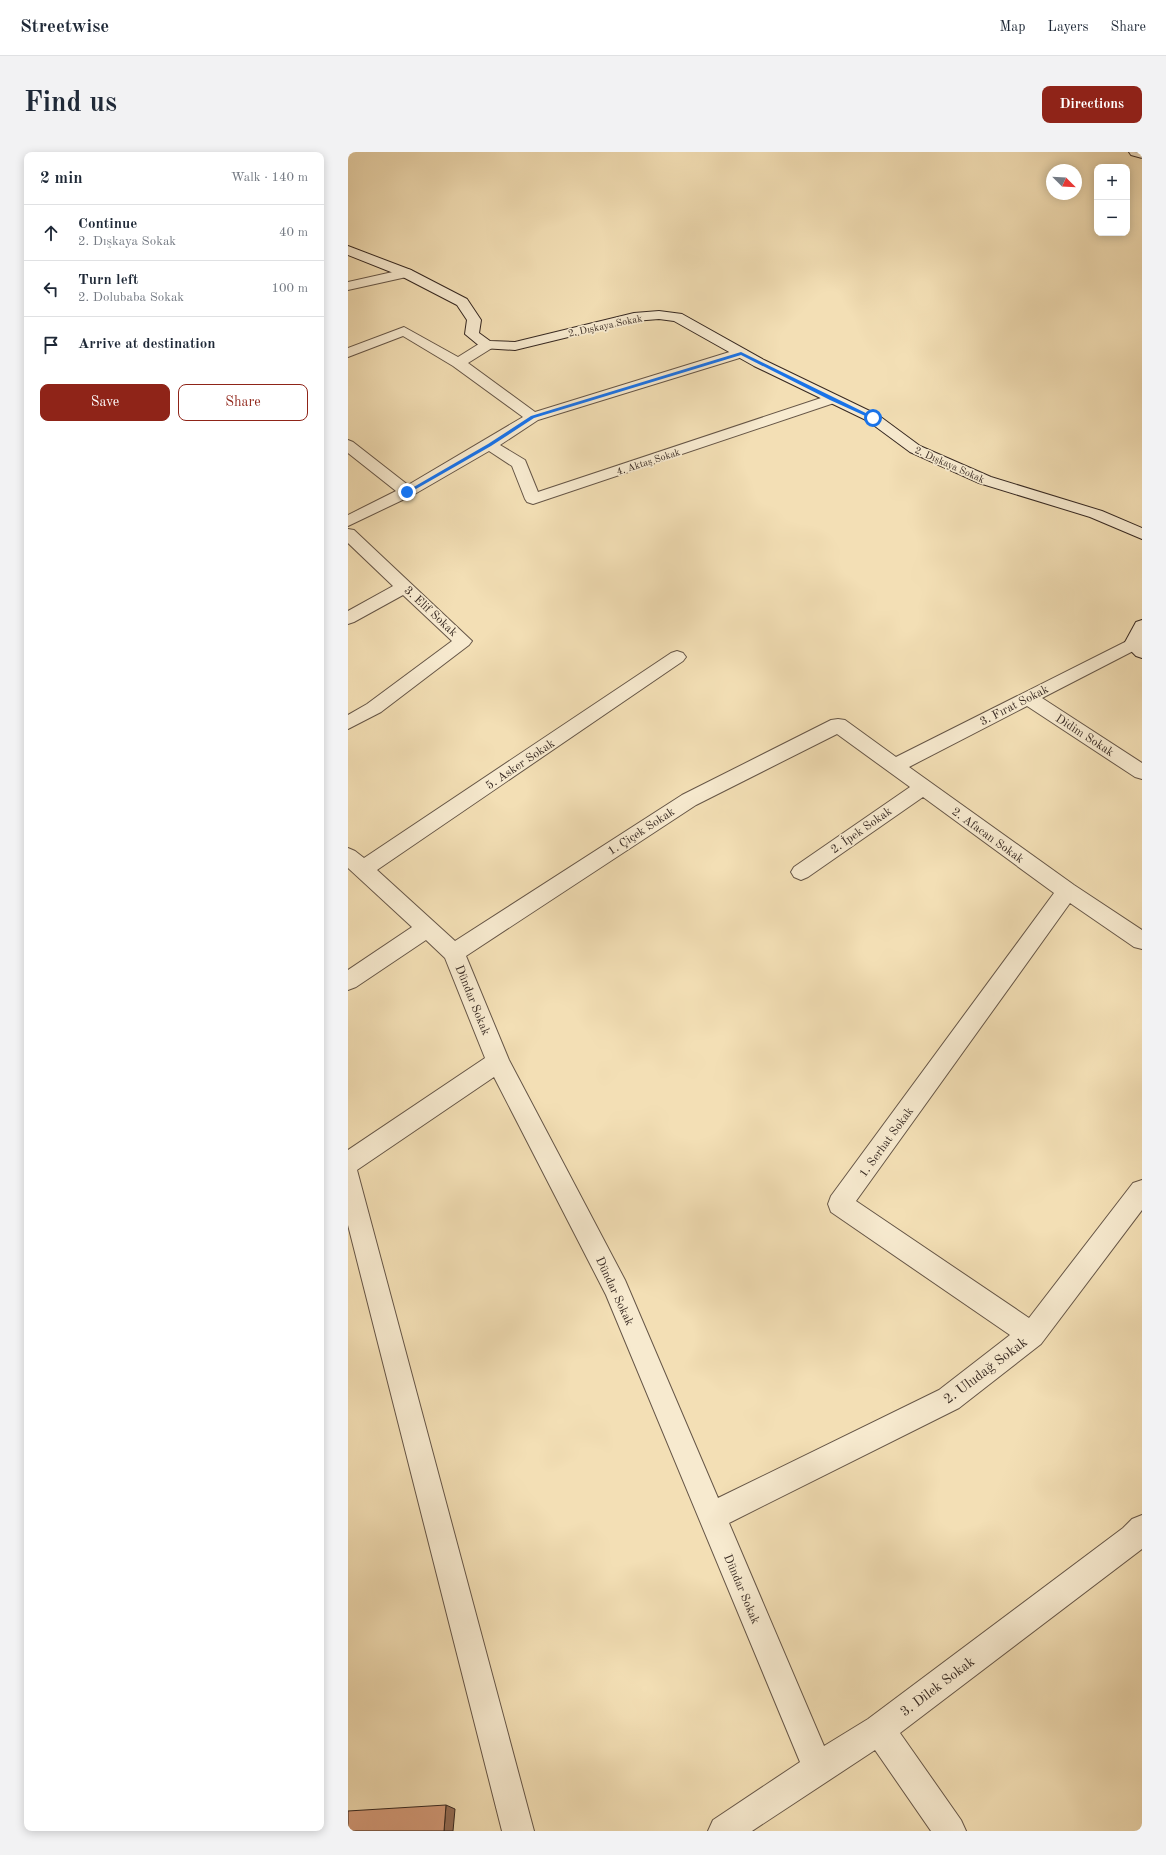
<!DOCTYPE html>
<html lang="en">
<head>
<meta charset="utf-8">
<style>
  body { margin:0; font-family:"Old Standard TT",serif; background:#f2f2f3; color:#1f2937 }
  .controls { position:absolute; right:12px; top:12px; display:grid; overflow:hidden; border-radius:8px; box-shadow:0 2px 10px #0003 }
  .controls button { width:36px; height:36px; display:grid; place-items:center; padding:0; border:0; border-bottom:1px solid #e0e1e3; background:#fff; color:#1f2937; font:20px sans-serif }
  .compass { position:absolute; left:698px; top:12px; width:36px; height:36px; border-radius:50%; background:#fff; box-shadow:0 2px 10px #0003; rotate:114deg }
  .stop { position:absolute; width:12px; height:12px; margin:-9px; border:3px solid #1a73e8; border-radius:50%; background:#fff }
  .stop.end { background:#1a73e8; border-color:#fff; box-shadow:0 1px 4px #0008 }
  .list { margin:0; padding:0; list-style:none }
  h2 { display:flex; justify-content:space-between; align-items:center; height:52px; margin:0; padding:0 16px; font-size:17px }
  h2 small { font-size:13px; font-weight:400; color:#747a83 }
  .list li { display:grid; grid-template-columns:26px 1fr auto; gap:12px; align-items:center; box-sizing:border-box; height:56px; padding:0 16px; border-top:1px solid #e0e1e3 }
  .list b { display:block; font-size:15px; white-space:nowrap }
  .list p { margin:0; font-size:13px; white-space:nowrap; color:#747a83 }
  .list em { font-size:13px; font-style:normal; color:#747a83 }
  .actions { display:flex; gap:8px; padding:12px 16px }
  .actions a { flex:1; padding:9px 0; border:1px solid #8f2418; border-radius:8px; text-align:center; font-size:14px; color:#8f2418 }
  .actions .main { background:#8f2418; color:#fff }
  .icon { flex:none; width:22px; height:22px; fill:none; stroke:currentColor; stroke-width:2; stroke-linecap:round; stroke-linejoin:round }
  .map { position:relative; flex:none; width:794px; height:1679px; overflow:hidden; border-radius:8px }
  header { display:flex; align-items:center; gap:24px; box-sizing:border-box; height:56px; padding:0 20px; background:#fff; border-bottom:1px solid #e0e1e3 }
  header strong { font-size:19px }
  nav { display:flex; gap:22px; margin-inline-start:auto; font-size:14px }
  .intro { display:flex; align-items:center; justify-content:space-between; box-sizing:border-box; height:96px; padding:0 24px }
  h1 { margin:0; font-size:28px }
  .button { padding:10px 18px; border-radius:8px; background:#8f2418; color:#fff; font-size:14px; font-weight:700 }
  main { display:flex; gap:24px; padding:0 24px }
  aside { flex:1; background:#fff; border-radius:8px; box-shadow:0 2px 10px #0003 }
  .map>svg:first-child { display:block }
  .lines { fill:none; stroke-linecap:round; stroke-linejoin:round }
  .street-casing { stroke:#665647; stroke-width:2 }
  .secondary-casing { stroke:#372922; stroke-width:2 }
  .street { fill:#f7eacf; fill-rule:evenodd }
  .secondary { fill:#f7eacf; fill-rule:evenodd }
  .shaded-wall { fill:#966f58; stroke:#372922 }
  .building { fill:#d79e7d; stroke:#372922 }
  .route { fill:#1a73e8 }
  .labels { text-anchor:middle; stroke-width:3.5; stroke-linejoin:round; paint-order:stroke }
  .far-street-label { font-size:10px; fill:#372922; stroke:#f7eacf }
  .street-label { font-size:12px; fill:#372922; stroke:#f7eacf }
  .near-street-label { font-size:14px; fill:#372922; stroke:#f7eacf }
</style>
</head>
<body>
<header>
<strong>Streetwise</strong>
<nav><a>Map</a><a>Layers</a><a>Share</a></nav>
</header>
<div class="intro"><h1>Find us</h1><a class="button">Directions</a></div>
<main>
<aside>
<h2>2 min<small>Walk · 140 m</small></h2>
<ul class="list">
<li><svg class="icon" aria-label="ahead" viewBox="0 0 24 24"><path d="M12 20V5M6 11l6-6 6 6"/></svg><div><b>Continue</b><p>2. Dışkaya Sokak</p></div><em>40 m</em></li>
<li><svg class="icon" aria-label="left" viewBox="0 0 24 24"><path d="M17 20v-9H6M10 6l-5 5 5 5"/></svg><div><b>Turn left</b><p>2. Dolubaba Sokak</p></div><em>100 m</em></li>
<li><svg class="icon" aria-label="arrive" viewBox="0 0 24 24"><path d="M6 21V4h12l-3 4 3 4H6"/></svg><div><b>Arrive at destination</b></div></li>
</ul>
<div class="actions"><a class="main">Save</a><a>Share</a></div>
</aside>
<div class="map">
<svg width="794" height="1679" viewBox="0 0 794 1679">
  <rect width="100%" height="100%" fill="#f3dfb5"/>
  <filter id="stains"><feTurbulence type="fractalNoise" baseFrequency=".005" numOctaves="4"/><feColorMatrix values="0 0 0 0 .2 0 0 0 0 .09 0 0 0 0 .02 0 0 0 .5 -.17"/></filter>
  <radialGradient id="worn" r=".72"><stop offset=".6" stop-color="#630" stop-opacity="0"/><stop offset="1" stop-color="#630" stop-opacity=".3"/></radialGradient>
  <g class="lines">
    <g class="street-casing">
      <g id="street">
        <path d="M58 117 63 118 65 121 63 124 0 138V130Z"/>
        <path d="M56 175 110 205 134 190H144L146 193 144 196 120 211 187 260 388 198H398L400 201 398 204 190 268 152 293 177 308 190 340 479 244H489L491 247 489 250 185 352 179 350 177 347 164 314 141 299 65 343 0 374V363L48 339 0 301V288L5 290 60 333 175 265 105 214 55 184 0 205V196Z"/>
        <path d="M0 377 6 378 124 489 121 493 33 560 0 577V563L19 552 104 489 55 443 6 470 0 472V459L45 434 0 391Z"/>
        <path d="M785 486 791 488 794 492 791 496 694 546 794 611V627L787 625 679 554 561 615 726 733 794 778V797L786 795 722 751 508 1049 681 1166 785 1031 794 1028V1058L693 1192 611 1256 381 1371 476 1594 520 1567 775 1376 784 1367 794 1363V1397L552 1581 613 1668 618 1679H583L527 1598 404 1679H360L365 1668 452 1610 258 1143 146 925 9 1018 186 1679H154L0 1073V998L137 906 97 806 78 788 8 835 0 838V818L64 775 0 716V696L7 699 16 706 323 501 329 499 335 501 338 505 335 509 29 718 107 789 334 643 483 568 490 567 497 568 548 605ZM489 582 562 635 446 715 443 720 446 725 453 728 460 725 575 645 706 741 483 1044 480 1052 483 1060 662 1183 591 1238 370 1346 277 1128 161 908 118 804 348 653Z"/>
      </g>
    </g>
    <g class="secondary-casing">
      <g id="secondary">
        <path d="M781 0H794V6L783 3Z"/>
        <path d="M0 94 63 118 119 147 133 168 131 181 142 189 167 190 286 161 311 159 334 162 416 208 530 263 572 294 643 325 754 359 794 376V387L742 365 631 331 562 300 520 269 406 214 326 169 311 167 286 169 167 198 134 196 117 182 119 168 109 153 53 124 0 103Z"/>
        <path d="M794 468V506L788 504 776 492 788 470Z"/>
      </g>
    </g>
    <use href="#street" class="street"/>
    <use href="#secondary" class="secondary"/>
  </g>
  <path class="shaded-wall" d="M98 1653 107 1657 105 1679H96Z"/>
  <path class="building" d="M98 1653 96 1679H0V1659Z"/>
  <path class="route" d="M393 200 528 266 524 267 482 248 393 203 186 266 143 294 61 341 57 340 140 292 183 264Z"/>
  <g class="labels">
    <g class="far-street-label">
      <text transform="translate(257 173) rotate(-12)" y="4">2. Dışkaya Sokak</text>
      <text transform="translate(300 309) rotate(-18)" y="4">4. Aktaş Sokak</text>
      <text transform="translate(602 312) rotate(24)" y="4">2. Dışkaya Sokak</text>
    </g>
    <g class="street-label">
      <text transform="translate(83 459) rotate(43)" y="4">3. Elif Sokak</text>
      <text transform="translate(666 553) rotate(-27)" y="4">3. Fırat Sokak</text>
      <text transform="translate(737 583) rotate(33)" y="4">Didim Sokak</text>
      <text transform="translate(172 612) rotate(-34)" y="4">5. Asker Sokak</text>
      <text transform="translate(513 678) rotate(-35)" y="4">2. İpek Sokak</text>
      <text transform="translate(293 679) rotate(-33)" y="4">1. Çiçek Sokak</text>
      <text transform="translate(640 683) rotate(36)" y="4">2. Afacan Sokak</text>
      <text transform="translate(125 848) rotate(68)" y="4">Dündar Sokak</text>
      <text transform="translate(538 990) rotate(-54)" y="4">1. Serhat Sokak</text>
      <text transform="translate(267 1139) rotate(65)" y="4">Dündar Sokak</text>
      <text transform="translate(394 1437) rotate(67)" y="4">Dündar Sokak</text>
    </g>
    <g class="near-street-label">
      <text transform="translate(637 1218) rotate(-37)" y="5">2. Uludağ Sokak</text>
      <text transform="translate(589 1534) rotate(-37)" y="5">3. Dilek Sokak</text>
    </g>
  </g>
  <rect width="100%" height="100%" filter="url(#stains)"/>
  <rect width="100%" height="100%" fill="url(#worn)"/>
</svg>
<div class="controls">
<button>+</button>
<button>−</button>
</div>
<svg class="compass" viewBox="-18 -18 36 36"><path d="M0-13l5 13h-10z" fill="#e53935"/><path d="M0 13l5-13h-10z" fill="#747a83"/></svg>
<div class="stop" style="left:525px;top:266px"></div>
<div class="stop end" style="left:59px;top:340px"></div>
</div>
</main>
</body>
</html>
